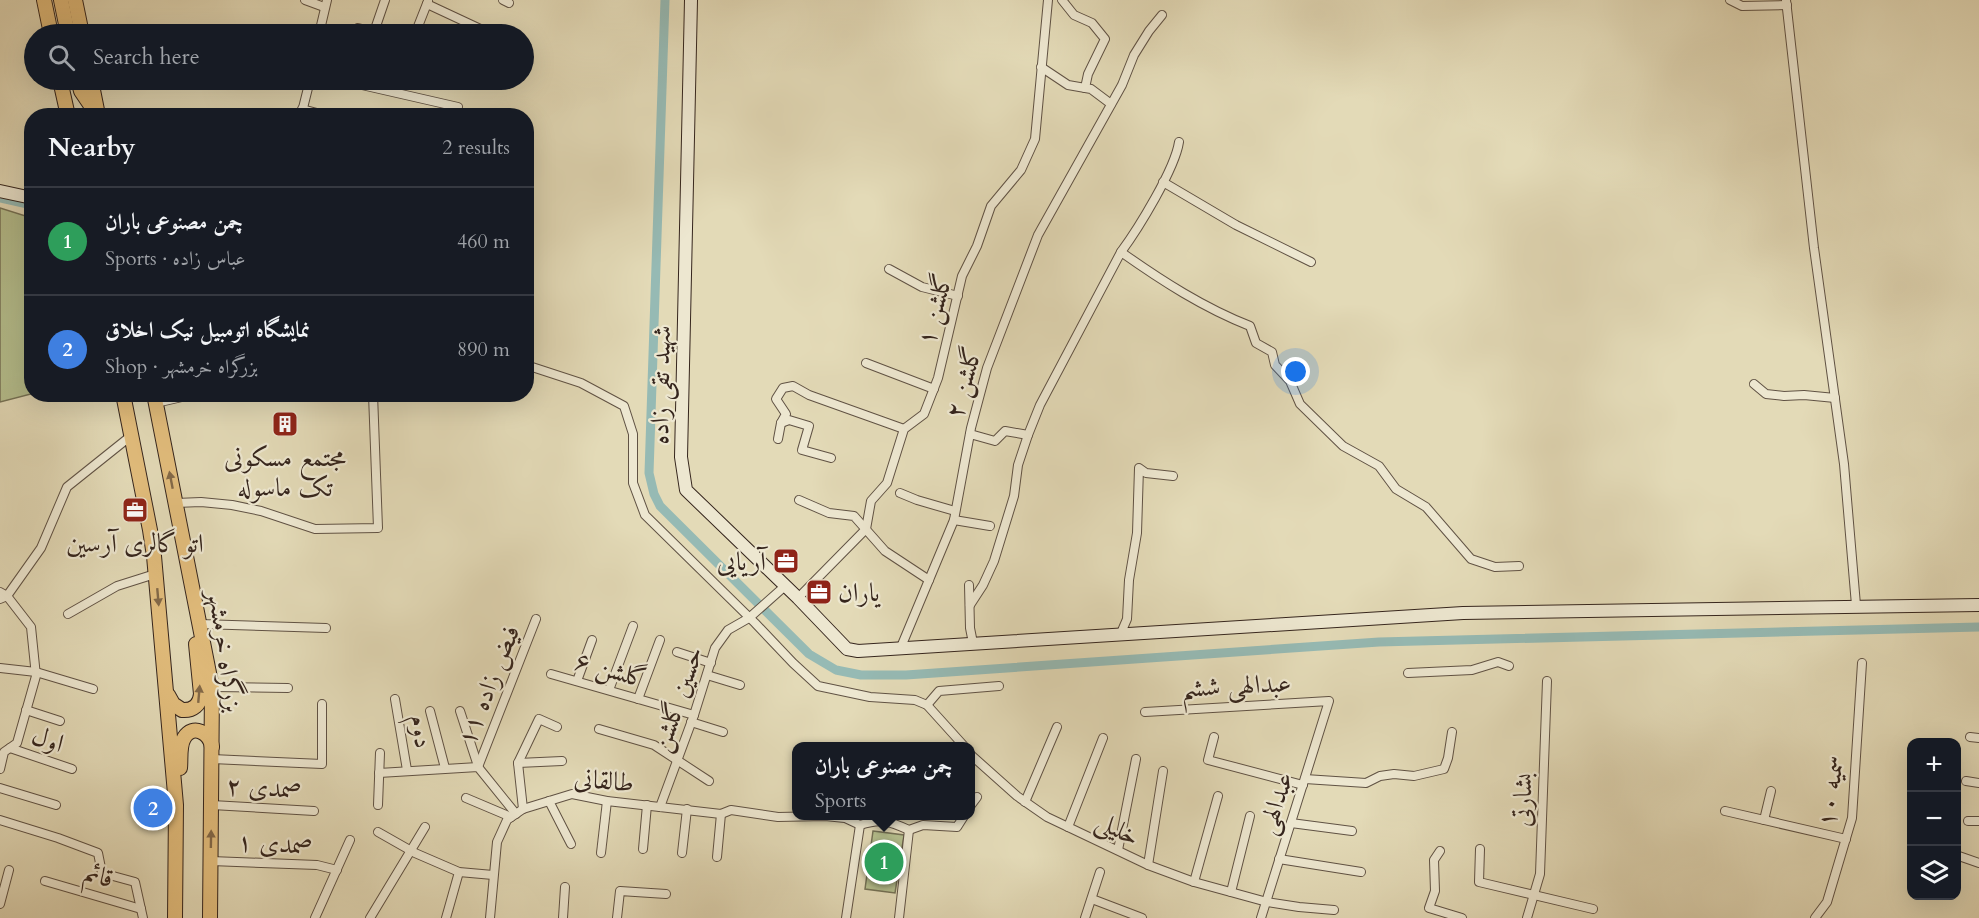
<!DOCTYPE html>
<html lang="en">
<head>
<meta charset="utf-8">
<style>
  body { margin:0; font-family:Cardo,Amiri,serif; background:#20242c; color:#f1f3f6 }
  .controls { position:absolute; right:18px; bottom:18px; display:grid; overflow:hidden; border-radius:12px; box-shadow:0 6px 24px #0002 }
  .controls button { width:54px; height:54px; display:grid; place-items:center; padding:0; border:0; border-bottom:2px solid #363941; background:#171b24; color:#f1f3f6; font:30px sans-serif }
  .you { position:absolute; left:1296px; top:372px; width:21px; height:21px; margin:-15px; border:4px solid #fff; border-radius:50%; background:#1a73e8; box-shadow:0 0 0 9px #1a73e833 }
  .badge { display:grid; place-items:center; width:39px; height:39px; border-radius:50%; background:#1a73e8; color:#fff; font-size:20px; font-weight:700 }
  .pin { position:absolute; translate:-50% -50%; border:3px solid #fff; box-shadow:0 2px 6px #0006 }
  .popup { position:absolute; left:792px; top:742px; width:183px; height:78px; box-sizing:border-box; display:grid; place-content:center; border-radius:12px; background:#171b24; filter:drop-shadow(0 2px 4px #0005); font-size:20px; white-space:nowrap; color:#9ea1a6 }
  .popup b { font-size:22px; color:#f1f3f6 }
  .popup::after { content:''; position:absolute; left:50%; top:100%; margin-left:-12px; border:12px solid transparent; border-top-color:#171b24 }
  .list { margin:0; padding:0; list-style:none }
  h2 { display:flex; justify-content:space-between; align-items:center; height:78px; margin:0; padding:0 24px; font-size:26px }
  h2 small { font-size:20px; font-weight:400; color:#9ea1a6 }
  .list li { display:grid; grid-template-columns:39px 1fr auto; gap:18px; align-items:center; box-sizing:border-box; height:108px; padding:0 24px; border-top:2px solid #363941 }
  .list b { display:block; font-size:22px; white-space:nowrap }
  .list p { margin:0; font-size:20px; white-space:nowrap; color:#9ea1a6 }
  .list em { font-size:20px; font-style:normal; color:#9ea1a6 }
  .icon { flex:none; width:33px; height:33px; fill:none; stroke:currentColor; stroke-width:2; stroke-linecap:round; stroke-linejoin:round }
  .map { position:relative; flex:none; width:1979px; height:918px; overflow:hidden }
  .search { position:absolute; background:#171b24; box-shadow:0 6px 24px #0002; left:24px; top:24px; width:510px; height:66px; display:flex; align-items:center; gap:15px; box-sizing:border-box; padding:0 21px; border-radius:33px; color:#9ea1a6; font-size:22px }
  .panel { position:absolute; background:#171b24; box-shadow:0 6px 24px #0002; left:24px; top:108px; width:510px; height:294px; border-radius:24px }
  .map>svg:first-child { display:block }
  .green { fill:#b5bf8e; stroke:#757256; stroke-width:1.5 }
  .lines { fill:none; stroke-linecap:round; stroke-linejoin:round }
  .canal { stroke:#96bab4; stroke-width:9 }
  .minor-casing { stroke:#605244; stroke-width:10 }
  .secondary-casing { stroke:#35251d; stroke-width:14 }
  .trunk-casing { stroke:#35251d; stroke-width:16 }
  .minor { stroke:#ede7d0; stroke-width:8 }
  .secondary { stroke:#ede7d0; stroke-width:12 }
  .trunk { stroke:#e2bd7c; stroke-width:14 }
  .oneway { fill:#836948 }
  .labels { text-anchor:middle; stroke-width:4.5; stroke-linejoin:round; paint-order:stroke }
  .street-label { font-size:26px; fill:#35251d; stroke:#ede7d0 }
  .poi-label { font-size:26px; fill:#35251d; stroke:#ede7d0 }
</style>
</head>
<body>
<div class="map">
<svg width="1979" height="918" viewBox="0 0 1979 918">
  <rect width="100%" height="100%" fill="#e3dab7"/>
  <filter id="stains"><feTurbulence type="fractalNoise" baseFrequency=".00333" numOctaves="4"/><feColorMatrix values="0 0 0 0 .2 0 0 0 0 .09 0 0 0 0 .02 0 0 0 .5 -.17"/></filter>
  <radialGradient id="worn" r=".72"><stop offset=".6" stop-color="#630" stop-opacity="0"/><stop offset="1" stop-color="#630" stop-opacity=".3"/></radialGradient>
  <g class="green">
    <path d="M0 208 32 218 31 394 0 402Z"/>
    <path d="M873 831 904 835 895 893 865 889Z"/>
  </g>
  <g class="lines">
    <g class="canal">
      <path d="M665 0 649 473 654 494 660 506 809 654 836 670 861 675H906L1379 642 1979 627"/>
      <path d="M0 198 32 205"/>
    </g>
    <g class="minor-casing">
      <g id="minor">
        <path d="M305 0 324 7"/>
        <path d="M503 0 509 3"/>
        <path d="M1062 0 1074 15 1092 23 1105 39 1088 74 1085 88"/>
        <path d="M1730 0 1742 6 1787 5"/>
        <path d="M1786 0 1814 248 1844 464 1856 605"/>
        <path d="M427 4 487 32"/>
        <path d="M319 34 327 0"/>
        <path d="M356 34 358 28 374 32 385 0"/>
        <path d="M415 34 428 1"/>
        <path d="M1041 67 1068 85 1091 89 1111 104"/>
        <path d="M340 80 458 107"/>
        <path d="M302 109 328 116"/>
        <path d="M301 116 310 80"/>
        <path d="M1163 182 1236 225 1311 262"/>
        <path d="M1121 252C1138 229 1175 169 1179 142"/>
        <path d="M889 269 922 287 958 296"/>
        <path d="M866 363 934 389"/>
        <path d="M526 365 581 383 624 406 633 434V483L645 515 755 623 793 663 818 686 870 697 915 700 927 705 964 746"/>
        <path d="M1754 384 1766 394 1784 396 1804 395 1835 398"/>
        <path d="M156 403 195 394"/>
        <path d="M781 423 789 420 809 426 802 450 831 458"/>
        <path d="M970 434 995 441 1005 431 1028 435 1040 405 1121 252C1162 281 1204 308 1250 326L1256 343 1272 352 1275 365 1290 381 1300 404 1343 446 1379 466 1396 489 1426 507 1471 559 1495 567 1519 566"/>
        <path d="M778 439 781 423 786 414 776 399 783 388 793 386 809 395 904 429"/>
        <path d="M900 493 917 500 955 511"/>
        <path d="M799 500 829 513 854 516 885 551 929 580"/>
        <path d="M176 503 201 502 232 505 261 511 315 529 378 528 373 394"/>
        <path d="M954 520 990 526"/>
        <path d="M969 585 970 628 973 643"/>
        <path d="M0 592 7 596 31 627 36 676 17 743 4 752 0 769"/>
        <path d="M798 598 866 529 871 501 887 483 904 429 924 414 938 378 962 276 977 246 991 206 1021 170 1035 139 1048 0"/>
        <path d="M0 599 7 596 41 548 67 487 132 435"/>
        <path d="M970 605 983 585 994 561 1014 496 1018 465 1028 435"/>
        <path d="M68 614 117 586 155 574"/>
        <path d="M200 624 326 628"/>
        <path d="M1121 633 1127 619 1129 580 1137 533 1139 468 1146 473 1173 476"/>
        <path d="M901 647 954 520 971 428 987 368 1038 235 1122 85 1134 55 1149 31 1162 15"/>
        <path d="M677 652 711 663"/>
        <path d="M0 668 36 672 93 689"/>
        <path d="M1408 673 1472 670 1498 662 1509 666"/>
        <path d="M551 674 694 715"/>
        <path d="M707 675 740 685"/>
        <path d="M577 681 592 640"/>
        <path d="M212 687 288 688"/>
        <path d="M609 690 633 626"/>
        <path d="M395 699 407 770"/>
        <path d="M638 699 660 640"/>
        <path d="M927 705 939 691 999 686"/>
        <path d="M26 710 60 721"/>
        <path d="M430 711 445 768"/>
        <path d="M460 711 478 766"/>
        <path d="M1145 712 1329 701 1261 918"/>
        <path d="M691 722 723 732"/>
        <path d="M599 729 654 745 709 781"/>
        <path d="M1214 737 1208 760 1303 785"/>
        <path d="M1970 737 1979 738"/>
        <path d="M10 748 72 769"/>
        <path d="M971 755 1017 796 1047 817 1148 865 1194 882 1267 902 1299 907 1334 910"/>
        <path d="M212 759 322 764V704"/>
        <path d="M518 763 562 761"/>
        <path d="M478 767 536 619"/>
        <path d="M379 773 478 767 516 814"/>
        <path d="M1305 779 1366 783 1380 776 1394 774 1414 776 1444 769 1448 758 1452 732"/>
        <path d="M1966 781 1979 783"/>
        <path d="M0 788 56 805"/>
        <path d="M466 798 511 817"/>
        <path d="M549 801 571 844"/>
        <path d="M1025 802 1057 727"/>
        <path d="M212 805 314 811"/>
        <path d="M378 805 380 753"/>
        <path d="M971 805 977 797"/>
        <path d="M660 807 694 715 715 648 728 630 749 618 785 586"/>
        <path d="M523 809 518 763 539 719 557 727"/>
        <path d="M1725 811 1846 839"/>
        <path d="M0 820 58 838 98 853 102 873 135 882 143 918"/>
        <path d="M1764 820 1771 791"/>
        <path d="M1968 821H1979"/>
        <path d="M1291 823 1352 831"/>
        <path d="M1068 827 1103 738"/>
        <path d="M378 832 415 853 459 872 493 875"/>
        <path d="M643 849 647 805"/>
        <path d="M1480 849 1479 882 1593 909"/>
        <path d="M1118 850 1136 759"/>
        <path d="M1440 851 1434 860 1435 891 1429 908 1462 918"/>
        <path d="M601 853 607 801"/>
        <path d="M682 853 687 809"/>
        <path d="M1956 855 1979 863"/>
        <path d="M717 857 721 814"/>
        <path d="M1279 859 1361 872"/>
        <path d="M211 861 317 865 337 870"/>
        <path d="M1148 865 1163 771"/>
        <path d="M45 881 141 909"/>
        <path d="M1194 882 1218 796"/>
        <path d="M1231 892 1250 816"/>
        <path d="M1092 899 1142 918"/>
        <path d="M0 904 9 870"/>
        <path d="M315 918 350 840"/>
        <path d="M370 918 425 827"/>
        <path d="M446 918 459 872"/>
        <path d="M490 918 497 842 507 820 523 809 572 794 607 801 721 814 731 810 778 817 825 816 845 818 860 825C881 818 889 821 909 830L923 825 957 827 964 816"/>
        <path d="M563 918 565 887"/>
        <path d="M617 918 620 891 666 894"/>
        <path d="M846 918 860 825"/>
        <path d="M899 918 909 830"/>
        <path d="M1085 918 1100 872"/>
        <path d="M1527 918 1540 874 1547 681"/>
        <path d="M1815 918 1827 902 1852 818 1862 663"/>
      </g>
    </g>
    <g class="secondary-casing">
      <g id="secondary">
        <path d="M691 0 681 457 686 490 798 598 847 649 858 651 1463 613 1979 605"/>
        <path d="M0 191 32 198"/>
      </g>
    </g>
    <g class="trunk-casing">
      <g id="trunk">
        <path d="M44 0 51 34"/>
        <path d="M61 0 68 34"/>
        <path d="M75 0 82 34"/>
        <path d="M60 80 68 116"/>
        <path d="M78 80 81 91 98 116"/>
        <path d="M91 80 97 110"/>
        <path d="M123 394 150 530 154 556 176 805 175 918"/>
        <path d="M154 394 212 688 210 918"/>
        <path d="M168 695 173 704 182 710C193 711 200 705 201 694L196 644"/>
        <path d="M180 768C181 759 179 746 184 738 193 723 210 733 212 747"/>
      </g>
    </g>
    <use href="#minor" class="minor"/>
    <use href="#secondary" class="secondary"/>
    <use href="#trunk" class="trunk"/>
  </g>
  <defs><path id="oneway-solid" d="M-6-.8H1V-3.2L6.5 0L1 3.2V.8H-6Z" transform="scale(1.5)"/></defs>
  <g class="oneway">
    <use href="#oneway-solid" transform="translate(171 480) rotate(-101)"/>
    <use href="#oneway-solid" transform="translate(158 597) rotate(85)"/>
    <use href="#oneway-solid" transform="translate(199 694) rotate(-85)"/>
    <use href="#oneway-solid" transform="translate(211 839) rotate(-89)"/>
  </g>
  <defs>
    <g id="building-square" transform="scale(1.35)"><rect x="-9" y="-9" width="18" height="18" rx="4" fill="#8f2418" stroke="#ede7d0"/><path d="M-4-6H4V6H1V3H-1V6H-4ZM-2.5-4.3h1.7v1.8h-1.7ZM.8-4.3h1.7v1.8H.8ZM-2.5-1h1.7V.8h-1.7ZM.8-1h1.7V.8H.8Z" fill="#fff"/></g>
    <g id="office-square" transform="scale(1.35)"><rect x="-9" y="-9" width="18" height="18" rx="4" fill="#8f2418" stroke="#ede7d0"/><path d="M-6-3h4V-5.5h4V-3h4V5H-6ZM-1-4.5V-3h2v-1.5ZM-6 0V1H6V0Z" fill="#fff"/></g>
  </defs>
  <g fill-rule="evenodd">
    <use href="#building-square" x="285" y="424"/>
    <use href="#office-square" x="135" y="510"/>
    <use href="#office-square" x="786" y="561"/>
    <use href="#office-square" x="819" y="592"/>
  </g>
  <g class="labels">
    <g class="street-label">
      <text transform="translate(934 309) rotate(-75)" y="9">گلشن ۱</text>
      <text transform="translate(963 382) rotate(-74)" y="9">گلشن ۲</text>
      <text transform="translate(660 385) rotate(-89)" y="9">شهید تقی زاده</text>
      <text transform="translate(226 651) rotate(82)" y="9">بزرگراه خرمشهر</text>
      <text transform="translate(611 669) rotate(16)" y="9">گلشن ۶</text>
      <text transform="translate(488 685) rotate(-68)" y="9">فیض زاده ۱۱</text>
      <text transform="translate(1236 685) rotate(-3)" y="9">عبدالهی ششم</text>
      <text transform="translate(677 699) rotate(-71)" y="9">حسین گلشن</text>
      <text transform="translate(422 731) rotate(80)" y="9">دوم</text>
      <text transform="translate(48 739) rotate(19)" y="9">اول</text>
      <text transform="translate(604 780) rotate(5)" y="9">طالقانی</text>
      <text transform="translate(264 787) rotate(3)" y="9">صمدی ۲</text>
      <text transform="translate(1830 791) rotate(-83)" y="9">سمیه ۱۰</text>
      <text transform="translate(1522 800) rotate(-88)" y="9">بشارتی</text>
      <text transform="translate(1275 803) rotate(-72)" y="9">عبدالهی</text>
      <text transform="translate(1118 828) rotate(26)" y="9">خلیلی</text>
      <text transform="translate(275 843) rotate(3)" y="9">صمدی ۱</text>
      <text transform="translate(99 875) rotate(16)" y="9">قائم</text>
    </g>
    <g class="poi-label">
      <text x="285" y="466">مجتمع مسکونی<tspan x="285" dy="30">تک ماسوله</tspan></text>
      <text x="135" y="552">اتو گالری آرسین</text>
      <text x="766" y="570" text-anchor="end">آریایی</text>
      <text x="838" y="601" text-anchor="start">یاران</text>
    </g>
  </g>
  <rect width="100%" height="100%" filter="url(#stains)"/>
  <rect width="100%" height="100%" fill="url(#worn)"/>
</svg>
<div class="controls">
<button>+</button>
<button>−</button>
<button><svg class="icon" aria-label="layers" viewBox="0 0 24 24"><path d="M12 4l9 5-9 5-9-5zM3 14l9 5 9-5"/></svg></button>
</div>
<div class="you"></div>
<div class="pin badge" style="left:884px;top:862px;background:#2e9e5b">1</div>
<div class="popup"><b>چمن مصنوعی باران</b>Sports</div>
<div class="pin badge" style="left:153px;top:808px;background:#3f7fe0">2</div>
<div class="search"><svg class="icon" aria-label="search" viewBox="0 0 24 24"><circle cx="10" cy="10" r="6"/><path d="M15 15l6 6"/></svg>Search here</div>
<section class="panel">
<h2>Nearby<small>2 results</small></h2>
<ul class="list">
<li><span class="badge" style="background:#2e9e5b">1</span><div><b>چمن مصنوعی باران</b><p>Sports · عباس زاده</p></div><em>460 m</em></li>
<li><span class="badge" style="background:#3f7fe0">2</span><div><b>نمایشگاه اتومبیل نیک اخلاق</b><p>Shop · بزرگراه خرمشهر</p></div><em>890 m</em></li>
</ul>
</section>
</div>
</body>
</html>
